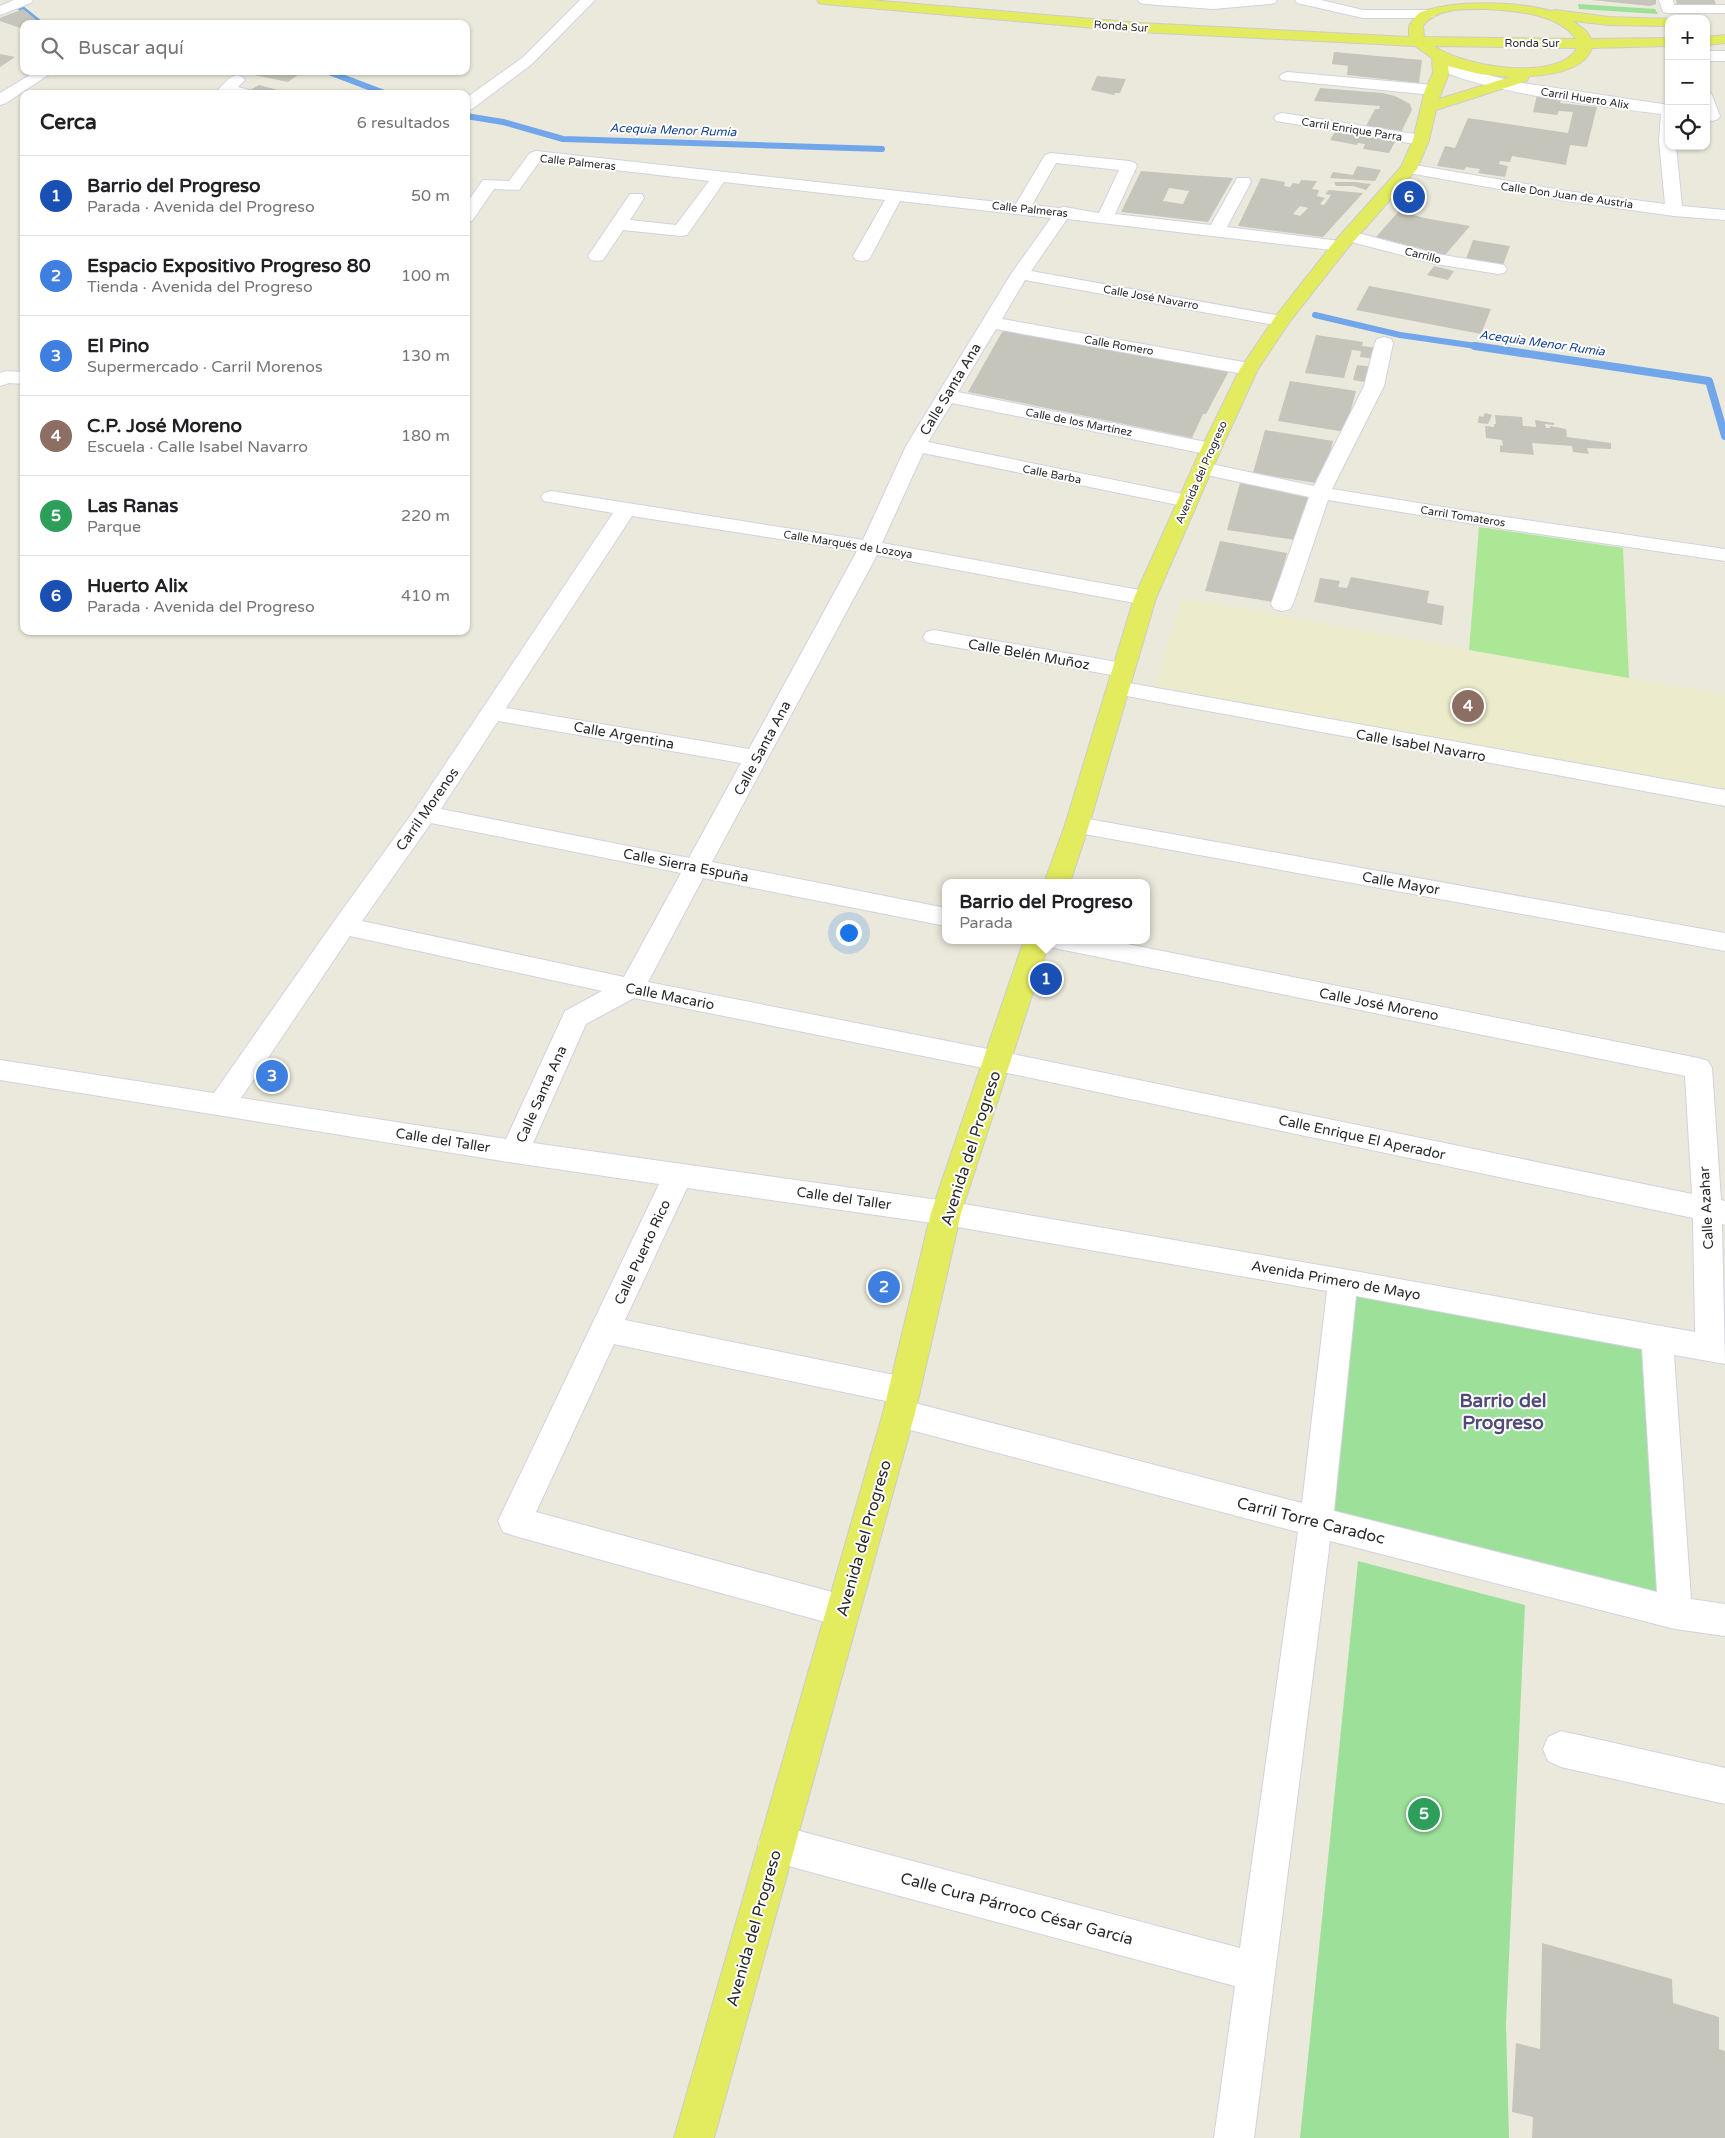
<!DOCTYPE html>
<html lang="es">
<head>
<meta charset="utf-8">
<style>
  body { margin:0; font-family:"Varela Round",sans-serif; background:#f2f2f2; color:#202124 }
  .controls { position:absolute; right:15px; top:15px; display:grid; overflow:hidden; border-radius:10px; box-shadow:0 1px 4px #0004 }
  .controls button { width:45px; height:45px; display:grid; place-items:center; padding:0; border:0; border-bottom:1px solid #e0e0e0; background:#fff; color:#202124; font:25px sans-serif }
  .you { position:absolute; left:848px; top:932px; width:18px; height:18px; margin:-12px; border:4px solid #fff; border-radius:50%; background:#1a73e8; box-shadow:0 0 0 8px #1a73e833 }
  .badge { display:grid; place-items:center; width:32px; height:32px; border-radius:50%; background:#111827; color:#fff; font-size:16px; font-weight:700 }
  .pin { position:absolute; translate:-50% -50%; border:2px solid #fff; box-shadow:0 1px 5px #0006 }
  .popup { position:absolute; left:942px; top:879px; width:208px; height:65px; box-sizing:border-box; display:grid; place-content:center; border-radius:10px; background:#fff; filter:drop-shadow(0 1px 4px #0005); font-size:16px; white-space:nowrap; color:#757577 }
  .popup b { font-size:19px; color:#202124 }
  .popup::after { content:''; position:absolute; left:50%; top:100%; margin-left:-10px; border:10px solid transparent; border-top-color:#fff }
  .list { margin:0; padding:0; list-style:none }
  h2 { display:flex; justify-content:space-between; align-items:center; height:65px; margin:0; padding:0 20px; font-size:21px }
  h2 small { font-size:16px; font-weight:400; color:#757577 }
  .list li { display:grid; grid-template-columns:32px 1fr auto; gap:15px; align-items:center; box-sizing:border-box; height:80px; padding:0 20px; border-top:1px solid #e0e0e0 }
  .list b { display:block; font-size:19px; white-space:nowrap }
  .list p { margin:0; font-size:16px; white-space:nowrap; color:#757577 }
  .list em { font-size:16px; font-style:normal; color:#757577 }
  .icon { flex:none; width:28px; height:28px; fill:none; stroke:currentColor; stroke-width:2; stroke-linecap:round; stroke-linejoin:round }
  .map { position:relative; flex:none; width:1725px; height:2138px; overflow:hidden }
  .search { position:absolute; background:#fff; box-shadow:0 1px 4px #0004; left:20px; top:20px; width:450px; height:55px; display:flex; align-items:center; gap:12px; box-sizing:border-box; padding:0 18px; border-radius:10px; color:#757577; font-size:19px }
  .panel { position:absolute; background:#fff; box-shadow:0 1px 4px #0004; left:20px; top:90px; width:450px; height:545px; border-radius:10px }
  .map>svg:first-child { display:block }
  .education { fill:#ecebcb }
  .green { fill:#9ce099 }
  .pitch { fill:#ace795 }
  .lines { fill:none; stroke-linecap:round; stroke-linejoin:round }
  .stream-far1 { stroke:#71a6ea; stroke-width:6 }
  .stream { stroke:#71a6ea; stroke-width:8 }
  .building { fill:#c6c5bb; fill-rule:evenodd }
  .minor-casing { stroke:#d2d1e2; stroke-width:2 }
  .major-casing { stroke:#ccc; stroke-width:2 }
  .minor { fill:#fff; fill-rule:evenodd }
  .major { fill:#e3ec5f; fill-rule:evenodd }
  .labels { text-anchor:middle; stroke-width:4; stroke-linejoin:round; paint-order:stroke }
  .far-street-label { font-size:11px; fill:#292929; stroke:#fff }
  .far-water-label { font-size:12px; font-style:italic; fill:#114195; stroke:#fff }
  .street-label { font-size:14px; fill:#292929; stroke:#fff }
  .near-street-label { font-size:16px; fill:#292929; stroke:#fff }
  .district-label { font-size:19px; font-weight:bold; fill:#504b78; stroke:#fff }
</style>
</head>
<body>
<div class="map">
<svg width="1725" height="2138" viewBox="0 0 1725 2138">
  <rect width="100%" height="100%" fill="#ebe9db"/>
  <path class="education" d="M1182 598 1725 695V798L1153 695Z"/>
  <g class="green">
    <path d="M1578 4 1655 9 1658 14 1579 9Z"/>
    <path d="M1343 1281 1657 1338 1675 1612 1316 1523Z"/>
    <path d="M1358 1561 1525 1605 1506 2024 1509 2138H1300Z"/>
  </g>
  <path class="pitch" d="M1479 527 1623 548 1629 678 1469 650Z"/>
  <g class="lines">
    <g class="stream-far1">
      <path d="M21 8 41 24"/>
      <path d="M326 71 387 94"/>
      <path d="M466 116 503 122 563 139 882 149"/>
      <path d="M1315 315 1400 335 1483 347"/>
    </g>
    <path class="stream" d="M1475 346 1709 381 1725 436"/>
  </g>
  <g class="building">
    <path d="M1591 0H1656V4L1650 6Z"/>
    <path d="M1676 0H1714L1717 6 1677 4Z"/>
    <path d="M23 9 38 21 24 24V27L20 28 0 21V18Z"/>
    <path d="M1334 52 1422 60 1419 83 1347 75 1348 66 1332 64Z"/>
    <path d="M0 54 15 57 0 67Z"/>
    <path d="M100 71H126L121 75Z"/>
    <path d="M260 71H295L301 73 288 82 254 75Z"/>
    <path d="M1097 76 1126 79 1120 93H1115L1114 95 1091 90Z"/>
    <path d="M259 85 278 90 272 94 248 91Z"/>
    <path d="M1320 88 1382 93 1395 96 1410 104 1412 110 1400 134 1365 128 1375 109H1379L1380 106 1314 101Z"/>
    <path d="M1537 95 1561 99 1560 103 1597 107 1587 147 1570 145 1566 165 1512 156 1510 162 1500 161 1499 164 1508 166 1505 177 1478 173 1480 169 1466 167 1464 170 1437 166 1445 146 1455 148 1468 118 1568 133 1573 112 1559 111 1557 115 1533 112Z"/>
    <path d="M1336 130 1396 140 1389 153 1363 149 1365 144 1358 143 1357 145 1330 140Z"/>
    <path d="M1357 166 1381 170 1375 181 1330 178 1333 172 1353 175Z"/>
    <path d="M1141 171 1190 175 1233 178 1208 222 1121 212ZM1169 188 1189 191 1183 204 1163 201Z"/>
    <path d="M1261 178 1285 182 1284 186 1290 187 1293 183 1299 184 1301 180 1317 181 1312 189 1319 190 1317 196 1325 198 1320 204 1324 205 1331 195 1325 194 1329 190 1363 193 1323 237 1238 226ZM1300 206 1308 208 1300 216 1293 214Z"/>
    <path d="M1334 182H1355L1371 184 1366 190 1353 186H1336Z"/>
    <path d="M1399 211 1424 218 1470 226 1445 255 1376 237Z"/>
    <path d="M1473 240 1510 246 1503 265 1466 259Z"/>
    <path d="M1434 266 1454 271 1448 280 1427 275Z"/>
    <path d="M1369 286 1385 289 1491 309 1481 334 1356 310Z"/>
    <path d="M1008 330 1229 371 1206 414H1203L1192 438 968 392 1002 332Z"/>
    <path d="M1316 335 1363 342 1362 346 1378 348 1376 359 1360 357 1361 351 1352 350 1344 378 1305 373Z"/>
    <path d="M1357 365 1374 367 1371 383 1353 380Z"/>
    <path d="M1290 381 1356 391 1345 432 1278 421Z"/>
    <path d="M1485 413 1492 415 1488 424 1478 423 1479 416 1483 417Z"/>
    <path d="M1495 415 1522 417 1523 426 1536 427 1535 420 1554 423V425L1545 424 1546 428H1550V426L1566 429 1567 437 1611 443V449L1587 448 1589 454 1573 452 1572 446 1532 443 1534 455 1500 452V445L1503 446 1502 440 1486 438 1485 426 1494 427V424H1496Z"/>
    <path d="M1265 430 1333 441 1322 484 1253 473Z"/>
    <path d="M1240 483 1311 496 1296 540 1227 530Z"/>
    <path d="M1220 541 1287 553 1273 602 1205 591Z"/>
    <path d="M1351 577 1429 591 1427 603 1444 606 1442 625 1314 602 1320 578 1340 581 1338 587 1347 588Z"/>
    <path d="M1542 1943 1672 1979 1673 2003 1719 2017V2049L1725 2051V2138H1532L1533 2117 1512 2112 1516 2043 1540 2049Z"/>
  </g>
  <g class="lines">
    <g class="minor-casing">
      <g id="minor">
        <path d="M14 0H33L31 3 0 15V6Z"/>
        <path d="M580 0H595L532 64 472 109 466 111V98L522 58Z"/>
        <path d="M1138 0H1277L1275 3 1270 4 1213 9 1145 4 1140 3Z"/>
        <path d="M1295 0H1321L1363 10H1429L1434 11 1436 14 1434 17 1429 18H1363L1297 3Z"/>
        <path d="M1659 0H1673L1674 5H1725V13H1668L1663 12Z"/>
        <rect x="1706" y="51" width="19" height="10"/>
        <path d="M1441 58 1473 71 1516 82 1669 105V146H1676L1682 206 1725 210V220L1674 216 1567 201 1403 172 1401 169 1403 166 1409 164 1567 191 1665 204 1659 141 1661 114C1624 109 1451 89 1433 63L1436 60Z"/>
        <path d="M35 72 43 71 48 75 6 103 0 105V93Z"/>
        <path d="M1287 72 1433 85 1438 87 1441 90 1438 93 1433 95 1282 80 1279 77 1282 74Z"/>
        <path d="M237 75 242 77 245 80 238 87 253 91 256 94 221 93 218 90C223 84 229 77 237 75Z"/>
        <path d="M1706 91 1711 93 1720 116 1718 119 1712 121 1706 119Z"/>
        <path d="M1282 113 1421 135 1427 137 1429 140 1427 143 1421 145 1276 121 1274 118 1276 115Z"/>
        <path d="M536 151 1016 204 1045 155 1051 153 1129 161 1135 163 1137 166 1115 214 1211 225 1235 182 1237 178H1249L1251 182 1227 227 1340 241 1346 242 1349 246 1346 250 1340 251 1067 219 1031 271 1281 316 1287 317 1290 321 1287 325 1281 326 1025 280 1002 319 1249 363 1256 365 1258 369 1256 373 1249 375 996 329 958 392 1211 443 1218 445 1221 449 1218 453 1211 455 952 403 928 442 1188 495 1195 497 1198 501 1195 505 1188 507 923 453 882 543 1145 591 1153 593 1156 598 1153 603 1145 605 877 555 712 862 946 908V926L703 878 648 982 998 1051 1692 1194 1685 1076 1059 949 1050 947 1046 940H1107L1698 1058 1708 1061 1712 1068 1721 1200 1725 1201V1225L1722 1224 1725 1364 1674 1355 1691 1599 1725 1604V1636L1675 1629 1330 1541 1254 2138H1214L1235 1986 777 1863 764 1857 758 1844 764 1831 777 1825 1240 1948 1298 1532 899 1427 888 1423 883 1413 888 1403 891 1402 614 1344 536 1512 843 1595 855 1600 860 1611 855 1622 843 1627 515 1536 503 1532 498 1521 659 1184 515 1163 0 1080V1060L214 1093 335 920 416 808 613 513 544 501 541 497 544 493 551 491 863 540 906 446 1011 274 1051 218 900 201 871 256 868 260 862 261 856 260 853 256 885 200 724 182 687 235 681 236 623 230 603 260 597 261 591 260 588 256 630 194H642L644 198 630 220 676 225 709 181 540 161 519 190 494 189 472 221 466 222V204L483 180 509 181 530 153ZM1056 163 1119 170 1099 213 1064 207 1059 208 1032 205ZM632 516 857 551 749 749 506 708ZM498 721 741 763 689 858 441 809ZM431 823 681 873 624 977 362 921ZM350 936 602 991 565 1011 506 1139 241 1098ZM634 998 998 1071 1693 1218 1695 1332 1343 1269 946 1201 533 1143 586 1024ZM687 1188 946 1225 1327 1291 1302 1503 911 1402 915 1401 920 1391 915 1381 904 1377 625 1320ZM1356 1296 1642 1349 1657 1592 1334 1511Z"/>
        <path d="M1350 231 1437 254 1498 264 1504 265 1507 269 1504 273 1498 274 1436 264 1344 240 1341 236 1344 232Z"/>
        <path d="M1384 337 1391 339 1393 343 1384 386 1332 489 1505 517 1725 549V561L1505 529 1328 500 1293 604 1290 609 1282 611 1274 609 1271 604 1309 497 1202 474 1195 472 1192 468 1195 464 1202 462 1314 486 1364 386 1375 343 1377 339Z"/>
        <path d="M6 371 24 372V384L9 383 0 386V373Z"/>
        <path d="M934 630 1123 663 1131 665 1134 670 1131 675 1123 677 926 642 923 637 926 632Z"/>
        <path d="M1118 681 1725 790V806L1110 693 1107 688 1110 683Z"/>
        <path d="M1077 817 1725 933V951L1068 831 1065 825 1068 819Z"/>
        <path d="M1561 1731 1725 1768V1804L1561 1767 1548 1761 1543 1749 1548 1737Z"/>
      </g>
    </g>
    <g class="major-casing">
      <g id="major">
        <path d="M817 0H870L1140 23 1409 37V26C1412 21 1416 15 1421 12 1454 0 1516 1 1551 11L1556 10 1609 17 1674 19H1669V26L1609 25 1573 21 1586 31 1591 39 1669 38V46L1592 48C1584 71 1550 75 1529 76L1527 81 1436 110 1429 140 1417 169 1346 250 1288 324 1258 369 1221 449 1156 598 1089 825 1070 883H1044L1065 825 1134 598 1201 449 1240 369 1275 317 1334 242 1401 167 1413 140 1425 90 1433 73 1432 58 1415 46 1140 32 824 4 819 3ZM1487 9C1515 11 1558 13 1576 39L1424 37 1423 26C1436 7 1467 9 1487 9ZM1434 46 1577 48C1558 83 1461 66 1434 46ZM1448 66 1479 74 1510 77 1439 99 1449 73Z"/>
        <path d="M1725 35V43L1706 45V37Z"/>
        <path d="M1024 940H1050L961 1213 915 1413 714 2138H674L883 1413 931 1213Z"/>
      </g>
    </g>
    <use href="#minor" class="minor"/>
    <use href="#major" class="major"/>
  </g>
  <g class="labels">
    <g class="far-street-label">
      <text transform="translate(1121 26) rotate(4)" y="4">Ronda Sur</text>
      <text x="1532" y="47">Ronda Sur</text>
      <text transform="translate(1585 98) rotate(9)" y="4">Carril Huerto Alix</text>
      <text transform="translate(1352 129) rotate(9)" y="4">Carril Enrique Parra</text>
      <text transform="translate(578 162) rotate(6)" y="4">Calle Palmeras</text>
      <text transform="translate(1567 195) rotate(8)" y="4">Calle Don Juan de Austria</text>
      <text transform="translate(1030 209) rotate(6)" y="4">Calle Palmeras</text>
      <text transform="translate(1423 255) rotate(14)" y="4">Carrillo</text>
      <text transform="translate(1151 297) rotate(10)" y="4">Calle José Navarro</text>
      <text transform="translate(1119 345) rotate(10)" y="4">Calle Romero</text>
      <text transform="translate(1079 422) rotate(11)" y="4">Calle de los Martínez</text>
      <text transform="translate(1201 472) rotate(-66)" y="4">Avenida del Progreso</text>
      <text transform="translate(1052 474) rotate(11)" y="4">Calle Barba</text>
      <text transform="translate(1463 516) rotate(9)" y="4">Carril Tomateros</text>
      <text transform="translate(848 544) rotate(9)" y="4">Calle Marqués de Lozoya</text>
    </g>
    <g class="far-water-label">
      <text transform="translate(673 130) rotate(2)" y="4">Acequia Menor Rumia</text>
      <text transform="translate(1542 343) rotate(8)" y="4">Acequia Menor Rumia</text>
    </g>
    <g class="street-label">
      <text transform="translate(950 389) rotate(-59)" y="5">Calle Santa Ana</text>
      <text transform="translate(1029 654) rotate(10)" y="5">Calle Belén Muñoz</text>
      <text transform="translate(624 735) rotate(10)" y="5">Calle Argentina</text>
      <text transform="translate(1421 745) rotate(10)" y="5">Calle Isabel Navarro</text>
      <text transform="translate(762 748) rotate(-62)" y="5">Calle Santa Ana</text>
      <text transform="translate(427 809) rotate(-55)" y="5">Carril Morenos</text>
      <text transform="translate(686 865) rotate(11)" y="5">Calle Sierra Espuña</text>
      <text transform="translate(1401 883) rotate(10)" y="5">Calle Mayor</text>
      <text transform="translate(670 996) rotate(11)" y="5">Calle Macario</text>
      <text transform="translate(1379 1004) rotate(11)" y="5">Calle José Moreno</text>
      <text transform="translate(541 1094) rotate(-66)" y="5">Calle Santa Ana</text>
      <text transform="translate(1362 1137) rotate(12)" y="5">Calle Enrique El Aperador</text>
      <text transform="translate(443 1140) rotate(9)" y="5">Calle del Taller</text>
      <text transform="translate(844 1198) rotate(8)" y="5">Calle del Taller</text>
      <text transform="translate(1706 1208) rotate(-93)" y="5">Calle Azahar</text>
      <text transform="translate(642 1252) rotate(-65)" y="5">Calle Puerto Rico</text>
      <text transform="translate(1336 1280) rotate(10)" y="5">Avenida Primero de Mayo</text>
    </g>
    <g class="near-street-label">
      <text transform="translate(970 1148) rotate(-72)" y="6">Avenida del Progreso</text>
      <text transform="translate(1311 1520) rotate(14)" y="6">Carril Torre Caradoc</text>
      <text transform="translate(863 1538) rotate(-74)" y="6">Avenida del Progreso</text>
      <text transform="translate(1017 1908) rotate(15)" y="6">Calle Cura Párroco César García</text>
      <text transform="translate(753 1928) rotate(-74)" y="6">Avenida del Progreso</text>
    </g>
    <g class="district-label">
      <text x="1503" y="1407">Barrio del<tspan x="1503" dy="22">Progreso</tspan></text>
    </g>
  </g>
</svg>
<div class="controls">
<button>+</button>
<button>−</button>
<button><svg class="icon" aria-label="locate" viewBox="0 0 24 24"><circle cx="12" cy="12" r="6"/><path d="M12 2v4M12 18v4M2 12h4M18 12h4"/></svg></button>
</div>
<div class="you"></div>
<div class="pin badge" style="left:1046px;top:979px;background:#1a4fb4">1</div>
<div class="popup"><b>Barrio del Progreso</b>Parada</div>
<div class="pin badge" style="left:884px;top:1287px;background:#3f7fe0">2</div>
<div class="pin badge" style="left:272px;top:1076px;background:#3f7fe0">3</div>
<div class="pin badge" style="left:1468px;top:706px;background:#8d6e63">4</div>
<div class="pin badge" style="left:1424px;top:1814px;background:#2e9e5b">5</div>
<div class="pin badge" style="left:1409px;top:197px;background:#1a4fb4">6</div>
<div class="search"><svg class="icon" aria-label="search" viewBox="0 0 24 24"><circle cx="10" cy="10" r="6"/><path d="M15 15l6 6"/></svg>Buscar aquí</div>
<section class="panel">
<h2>Cerca<small>6 resultados</small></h2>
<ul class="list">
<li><span class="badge" style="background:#1a4fb4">1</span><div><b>Barrio del Progreso</b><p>Parada · Avenida del Progreso</p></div><em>50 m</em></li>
<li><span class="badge" style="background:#3f7fe0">2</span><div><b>Espacio Expositivo Progreso 80</b><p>Tienda · Avenida del Progreso</p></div><em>100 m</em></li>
<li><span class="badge" style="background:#3f7fe0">3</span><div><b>El Pino</b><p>Supermercado · Carril Morenos</p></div><em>130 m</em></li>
<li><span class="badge" style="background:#8d6e63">4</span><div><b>C.P. José Moreno</b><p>Escuela · Calle Isabel Navarro</p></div><em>180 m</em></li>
<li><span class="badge" style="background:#2e9e5b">5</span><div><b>Las Ranas</b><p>Parque</p></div><em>220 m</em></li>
<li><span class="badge" style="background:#1a4fb4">6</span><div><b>Huerto Alix</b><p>Parada · Avenida del Progreso</p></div><em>410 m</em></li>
</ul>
</section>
</div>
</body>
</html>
